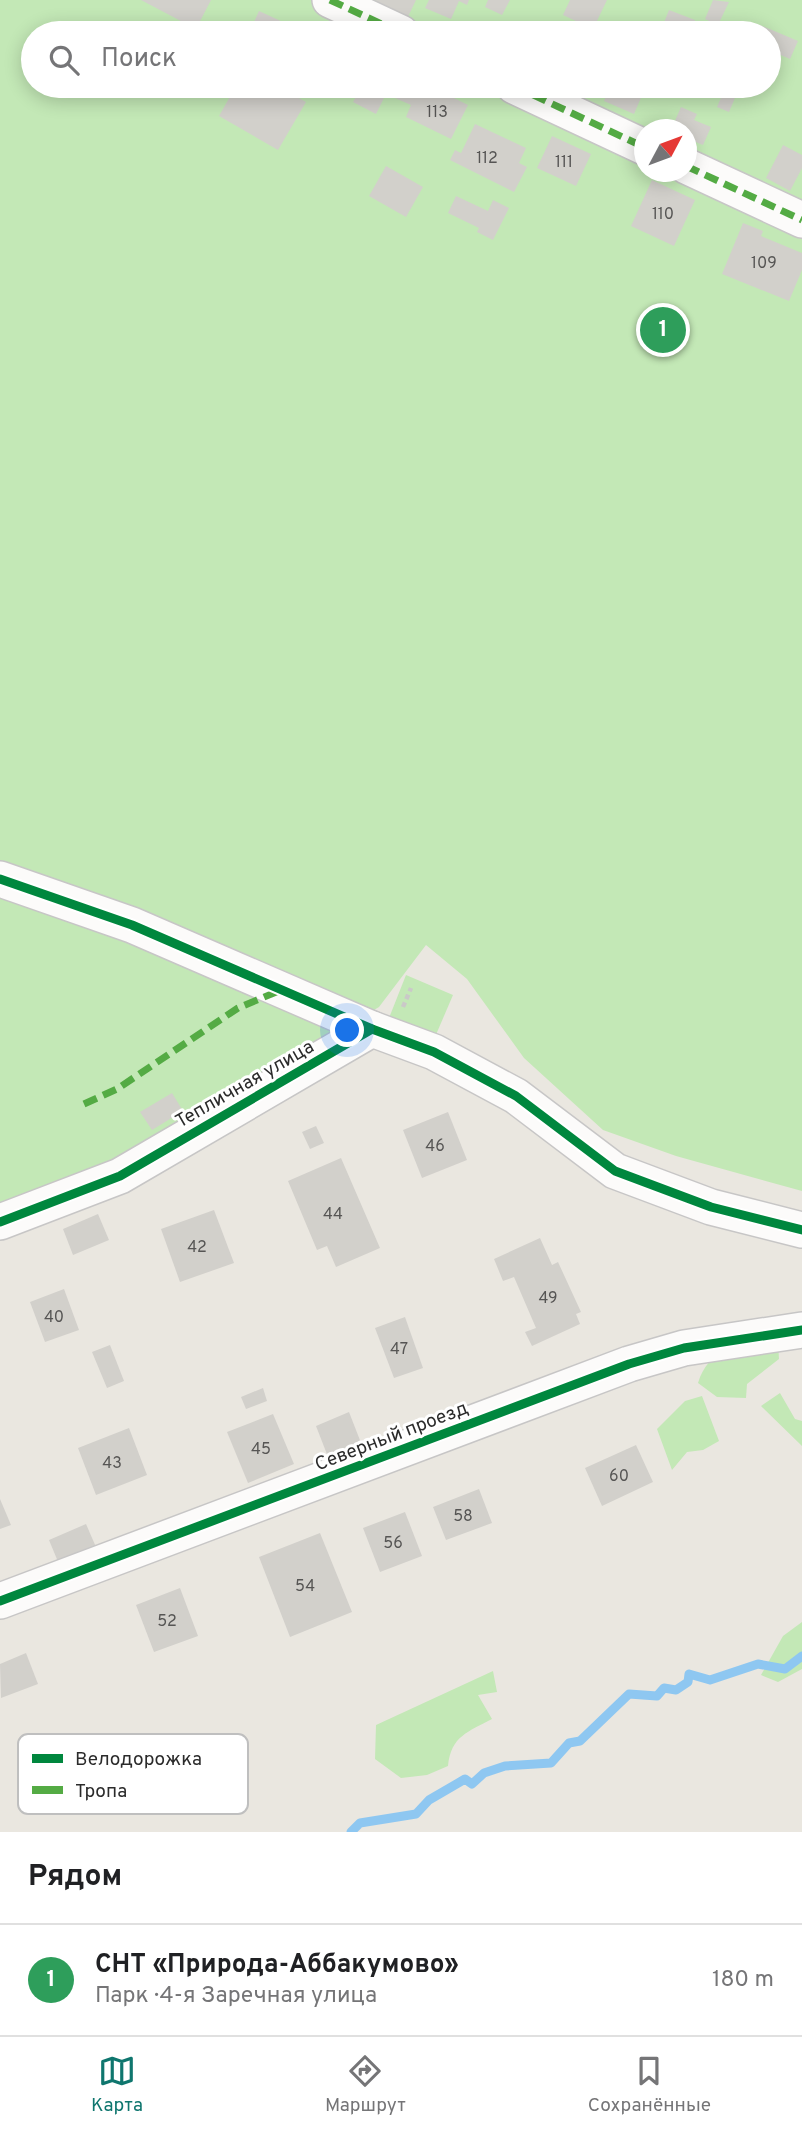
<!DOCTYPE html>
<html lang="ru">
<head>
<meta charset="utf-8">
<style>
  body { margin:0; font-family:Overpass,sans-serif; background:#f6f6f6; color:#202124 }
  .compass { position:absolute; left:634px; top:119px; width:63px; height:63px; border-radius:50%; background:#fff; box-shadow:0 4px 18px #0003; rotate:49deg }
  .you { position:absolute; left:348px; top:1031px; width:24px; height:24px; margin:-18px; border:5px solid #fff; border-radius:50%; background:#1a73e8; box-shadow:0 0 0 10px #1a73e833 }
  .badge { display:grid; place-items:center; width:46px; height:46px; border-radius:50%; background:#0f766e; color:#fff; font-size:23px; font-weight:700 }
  .pin { position:absolute; translate:-50% -50%; border:4px solid #fff; box-shadow:0 2px 7px #0006 }
  .list { margin:0; padding:0; list-style:none }
  h2 { display:flex; justify-content:space-between; align-items:center; height:91px; margin:0; padding:0 28px; font-size:30px }
  h2 small { font-size:23px; font-weight:400; color:#757577 }
  .list li { display:grid; grid-template-columns:46px 1fr auto; gap:21px; align-items:center; box-sizing:border-box; height:112px; padding:0 28px; border-top:2px solid #e0e0e0 }
  .list b { display:block; font-size:26px; white-space:nowrap }
  .list p { margin:0; font-size:23px; white-space:nowrap; color:#757577 }
  .list em { font-size:23px; font-style:normal; color:#757577 }
  .icon { flex:none; width:38px; height:38px; fill:none; stroke:currentColor; stroke-width:2; stroke-linecap:round; stroke-linejoin:round }
  .map { position:relative; flex:none; width:802px; height:1832px; overflow:hidden }
  .search { position:absolute; background:#fff; box-shadow:0 4px 18px #0003; left:21px; right:21px; top:21px; height:77px; display:flex; align-items:center; gap:18px; box-sizing:border-box; padding:0 24px; border-radius:38px; color:#757577; font-size:26px }
  .sheet { height:203px; background:#fff }
  nav { display:flex; justify-content:space-around; align-items:center; box-sizing:border-box; height:98px; border-top:2px solid #e0e0e0; background:#fff; font-size:19px; color:#757577 }
  nav a { display:grid; justify-items:center; gap:4px }
  nav .on { color:#0f766e }
  .map>svg:first-child { display:block }
  .green { fill:#c3e8b6; fill-rule:evenodd }
  .lines { fill:none; stroke-linecap:round; stroke-linejoin:round }
  .stream { stroke:#8ec7f1; stroke-width:9 }
  .building { fill:#d2d0cb }
  .minor-casing { stroke:#c7c6c6; stroke-width:38 }
  .path { stroke:#cac9c8; stroke-width:4.5; stroke-dasharray:5 3.5; stroke-linecap:butt }
  .minor { stroke:#fcfbfa; stroke-width:35 }
  .quiet { stroke:#54ab44; stroke-width:7; stroke-dasharray:14 7; stroke-linecap:butt }
  .cycleway-casing { stroke:#fff; stroke-width:13 }
  .cycleway { stroke:#00873e; stroke-width:9 }
  .labels { text-anchor:middle; stroke-width:6; stroke-linejoin:round; paint-order:stroke }
  .number-label { font-size:16px; fill:#565554 }
  .street-label { font-size:19px; fill:#2b2b2b; stroke:#fff }
  .key { fill:#fff; stroke:#bfbfbf; stroke-width:2 }
  .key-label { font-size:19px; fill:#2b2b2b }
</style>
</head>
<body>
<div class="map">
<svg width="802" height="1832" viewBox="0 0 802 1832">
  <rect width="100%" height="100%" fill="#eae7e0"/>
  <g class="green">
    <path d="M0 0H802V1191L676 1156 603 1130 524 1058 467 979 426 945 379 1007 108 1168 0 1203ZM33 33H769V86H33ZM644 130H686V172H644Z"/>
    <path d="M406 975 453 995 435 1037 389 1018Z"/>
    <path d="M778 1343 779 1359 747 1384 746 1398 717 1397 698 1383C711 1343 741 1349 778 1343Z"/>
    <path d="M780 1393 795 1419 802 1421V1446L761 1406Z"/>
    <path d="M702 1396 719 1441 703 1450 687 1452 672 1470 657 1429 685 1401Z"/>
    <path d="M802 1622V1669L778 1682 761 1675 783 1636Z"/>
    <path d="M493 1671 497 1692 478 1695 492 1719C468 1732 451 1736 448 1766L427 1775 401 1778 375 1759 376 1725Z"/>
  </g>
  <g class="lines">
    <path class="stream" d="M351 1832 360 1823 416 1814 429 1800 465 1779 472 1784 484 1773 505 1766 551 1763 569 1743 580 1741 629 1694 657 1696 664 1688 676 1690 688 1682 689 1674 710 1680 758 1664 785 1669 802 1656"/>
  </g>
  <g class="building">
    <path d="M141 0H211L196 29Z"/>
    <path d="M376 0H416L404 25 371 10Z"/>
    <path d="M429 0H469L467 5 459 1 451 19 425 8Z"/>
    <path d="M488 0H510L502 15 485 7Z"/>
    <path d="M570 0H607L593 29 563 15Z"/>
    <path d="M713 0 729 2 718 25 705 19Z"/>
    <path d="M669 10 695 20 690 33 663 25Z"/>
    <path d="M259 11 307 33H249Z"/>
    <path d="M699 22 715 29 713 33H694Z"/>
    <path d="M760 25 798 41 790 59 769 50V33H756Z"/>
    <path d="M236 86H277L306 102 278 150 219 116Z"/>
    <path d="M333 86H360L355 97Z"/>
    <path d="M362 86H379L388 90 376 114 353 102Z"/>
    <path d="M401 86H430L468 105 451 139 406 117 411 105 395 98Z"/>
    <path d="M611 86H627L643 93 634 114 604 101Z"/>
    <path d="M726 86H740L729 112 717 107Z"/>
    <path d="M681 107 697 114 694 120 711 127 703 145 686 138V130H671Z"/>
    <path d="M475 124 526 148 519 163 527 167 514 192 450 160 455 150 461 153Z"/>
    <path d="M552 136 591 154 576 186 537 168Z"/>
    <path d="M783 145 802 155V168L790 191 766 178Z"/>
    <path d="M386 166 423 187 406 217 369 196Z"/>
    <path d="M652 180 695 200 674 246 631 226Z"/>
    <path d="M456 196 488 211 493 200 509 208 493 240 477 232 479 228 448 213Z"/>
    <path d="M743 223 763 231 761 236 802 253V270L789 301 722 274Z"/>
    <path d="M172 1093 183 1111 152 1130 140 1112Z"/>
    <path d="M448 1112 467 1160 422 1178 403 1130Z"/>
    <path d="M316 1126 324 1143 310 1149 302 1132Z"/>
    <path d="M341 1158 380 1248 336 1267 327 1246 317 1250 288 1181Z"/>
    <path d="M214 1210 234 1263 180 1282 161 1229Z"/>
    <path d="M98 1214 109 1240 73 1255 63 1229Z"/>
    <path d="M540 1238 552 1265 558 1262 581 1312 576 1314 580 1324 532 1346 525 1332 536 1328 514 1277 503 1281 494 1259Z"/>
    <path d="M64 1289 79 1330 45 1342 30 1302Z"/>
    <path d="M405 1317 423 1368 394 1378 375 1328Z"/>
    <path d="M110 1345 124 1381 107 1388 92 1352Z"/>
    <path d="M263 1388 267 1401 246 1409 241 1397Z"/>
    <path d="M349 1412 363 1448 330 1462 316 1426Z"/>
    <path d="M273 1414 294 1464 248 1483 227 1432Z"/>
    <path d="M129 1428 147 1475 96 1495 78 1448Z"/>
    <path d="M636 1445 653 1482 602 1506 585 1468Z"/>
    <path d="M479 1489 492 1523 446 1540 433 1507Z"/>
    <path d="M0 1499 11 1525 0 1529Z"/>
    <path d="M405 1512 422 1556 380 1572 363 1528Z"/>
    <path d="M86 1524 99 1554 61 1569 49 1540Z"/>
    <path d="M320 1533 352 1612 290 1637 259 1557Z"/>
    <path d="M180 1588 198 1636 154 1652 136 1605Z"/>
    <path d="M26 1653 38 1684 1 1698 0 1664Z"/>
  </g>
  <g class="lines">
    <g class="minor-casing">
      <g id="minor">
        <path d="M330 0 401 33"/>
        <path d="M514 86 644 147"/>
        <path d="M686 166 802 220"/>
        <path d="M0 879 132 925 372 1029 434 1052 516 1096 615 1171 711 1207 802 1230"/>
        <path d="M0 1222 120 1176 372 1029"/>
        <path d="M0 1601 629 1364 684 1348 802 1330"/>
      </g>
    </g>
    <path class="path" d="M403 1007 411 988"/>
    <use href="#minor" class="minor"/>
    <g class="quiet">
      <path d="M330 0 401 33"/>
      <path d="M514 86 644 147"/>
      <path d="M686 166 802 220"/>
      <path d="M84 1104 117 1089 238 1008 281 990"/>
    </g>
    <g class="cycleway-casing">
      <g id="cycleway">
        <path d="M0 879 132 925 372 1029 434 1052 516 1096 615 1171 711 1207 802 1230"/>
        <path d="M0 1222 120 1176 372 1029"/>
        <path d="M0 1601 629 1364 684 1348 802 1330"/>
      </g>
    </g>
    <use href="#cycleway" class="cycleway"/>
  </g>
  <g class="labels">
    <g class="number-label">
      <text x="437" y="117">113</text>
      <text x="487" y="163">112</text>
      <text x="564" y="167">111</text>
      <text x="663" y="219">110</text>
      <text x="764" y="268">109</text>
      <text x="435" y="1151">46</text>
      <text x="333" y="1219">44</text>
      <text x="197" y="1252">42</text>
      <text x="548" y="1303">49</text>
      <text x="54" y="1322">40</text>
      <text x="399" y="1354">47</text>
      <text x="261" y="1454">45</text>
      <text x="112" y="1468">43</text>
      <text x="619" y="1481">60</text>
      <text x="463" y="1521">58</text>
      <text x="393" y="1548">56</text>
      <text x="305" y="1591">54</text>
      <text x="167" y="1626">52</text>
    </g>
    <g class="street-label">
      <text transform="translate(244 1083) rotate(-30)" y="7">Тепличная улица</text>
      <text transform="translate(391 1435) rotate(-21)" y="7">Северный проезд</text>
    </g>
  </g>
  <rect x="18" y="1734" width="230" height="80" rx="10" class="key"/>
  <rect x="32" y="1754" width="31" height="9" fill="#00873e"/>
  <rect x="32" y="1786" width="31" height="8" fill="#54ab44"/>
  <g class="key-label">
    <text x="75" y="1765">Велодорожка</text>
    <text x="75" y="1797">Тропа</text>
  </g>
</svg>
<svg class="compass" viewBox="-18 -18 36 36"><path d="M0-13l5 13h-10z" fill="#e53935"/><path d="M0 13l5-13h-10z" fill="#757577"/></svg>
<div class="you"></div>
<div class="pin badge" style="left:663px;top:330px;background:#2e9e5b">1</div>
<div class="search"><svg class="icon" aria-label="search" viewBox="0 0 24 24"><circle cx="10" cy="10" r="6"/><path d="M15 15l6 6"/></svg>Поиск</div>
</div>
<section class="sheet">
<h2>Рядом<small></small></h2>
<ul class="list">
<li><span class="badge" style="background:#2e9e5b">1</span><div><b>СНТ «Природа-Аббакумово»</b><p>Парк · 4-я Заречная улица</p></div><em>180 m</em></li>
</ul>
</section>
<nav>
<a class="on"><svg class="icon" aria-label="map" viewBox="0 0 24 24"><path d="M3 6l6-2 6 2 6-2v14l-6 2-6-2-6 2zM9 4v14M15 6v14"/></svg>Карта</a>
<a><svg class="icon" aria-label="directions" viewBox="0 0 24 24"><path d="M12 3l9 9-9 9-9-9zM9 14v-3h6M13 9l2 2-2 2"/></svg>Маршрут</a>
<a><svg class="icon" aria-label="saved" viewBox="0 0 24 24"><path d="M7 4h10v16l-5-4-5 4z"/></svg>Сохранённые</a>
</nav>
</body>
</html>
